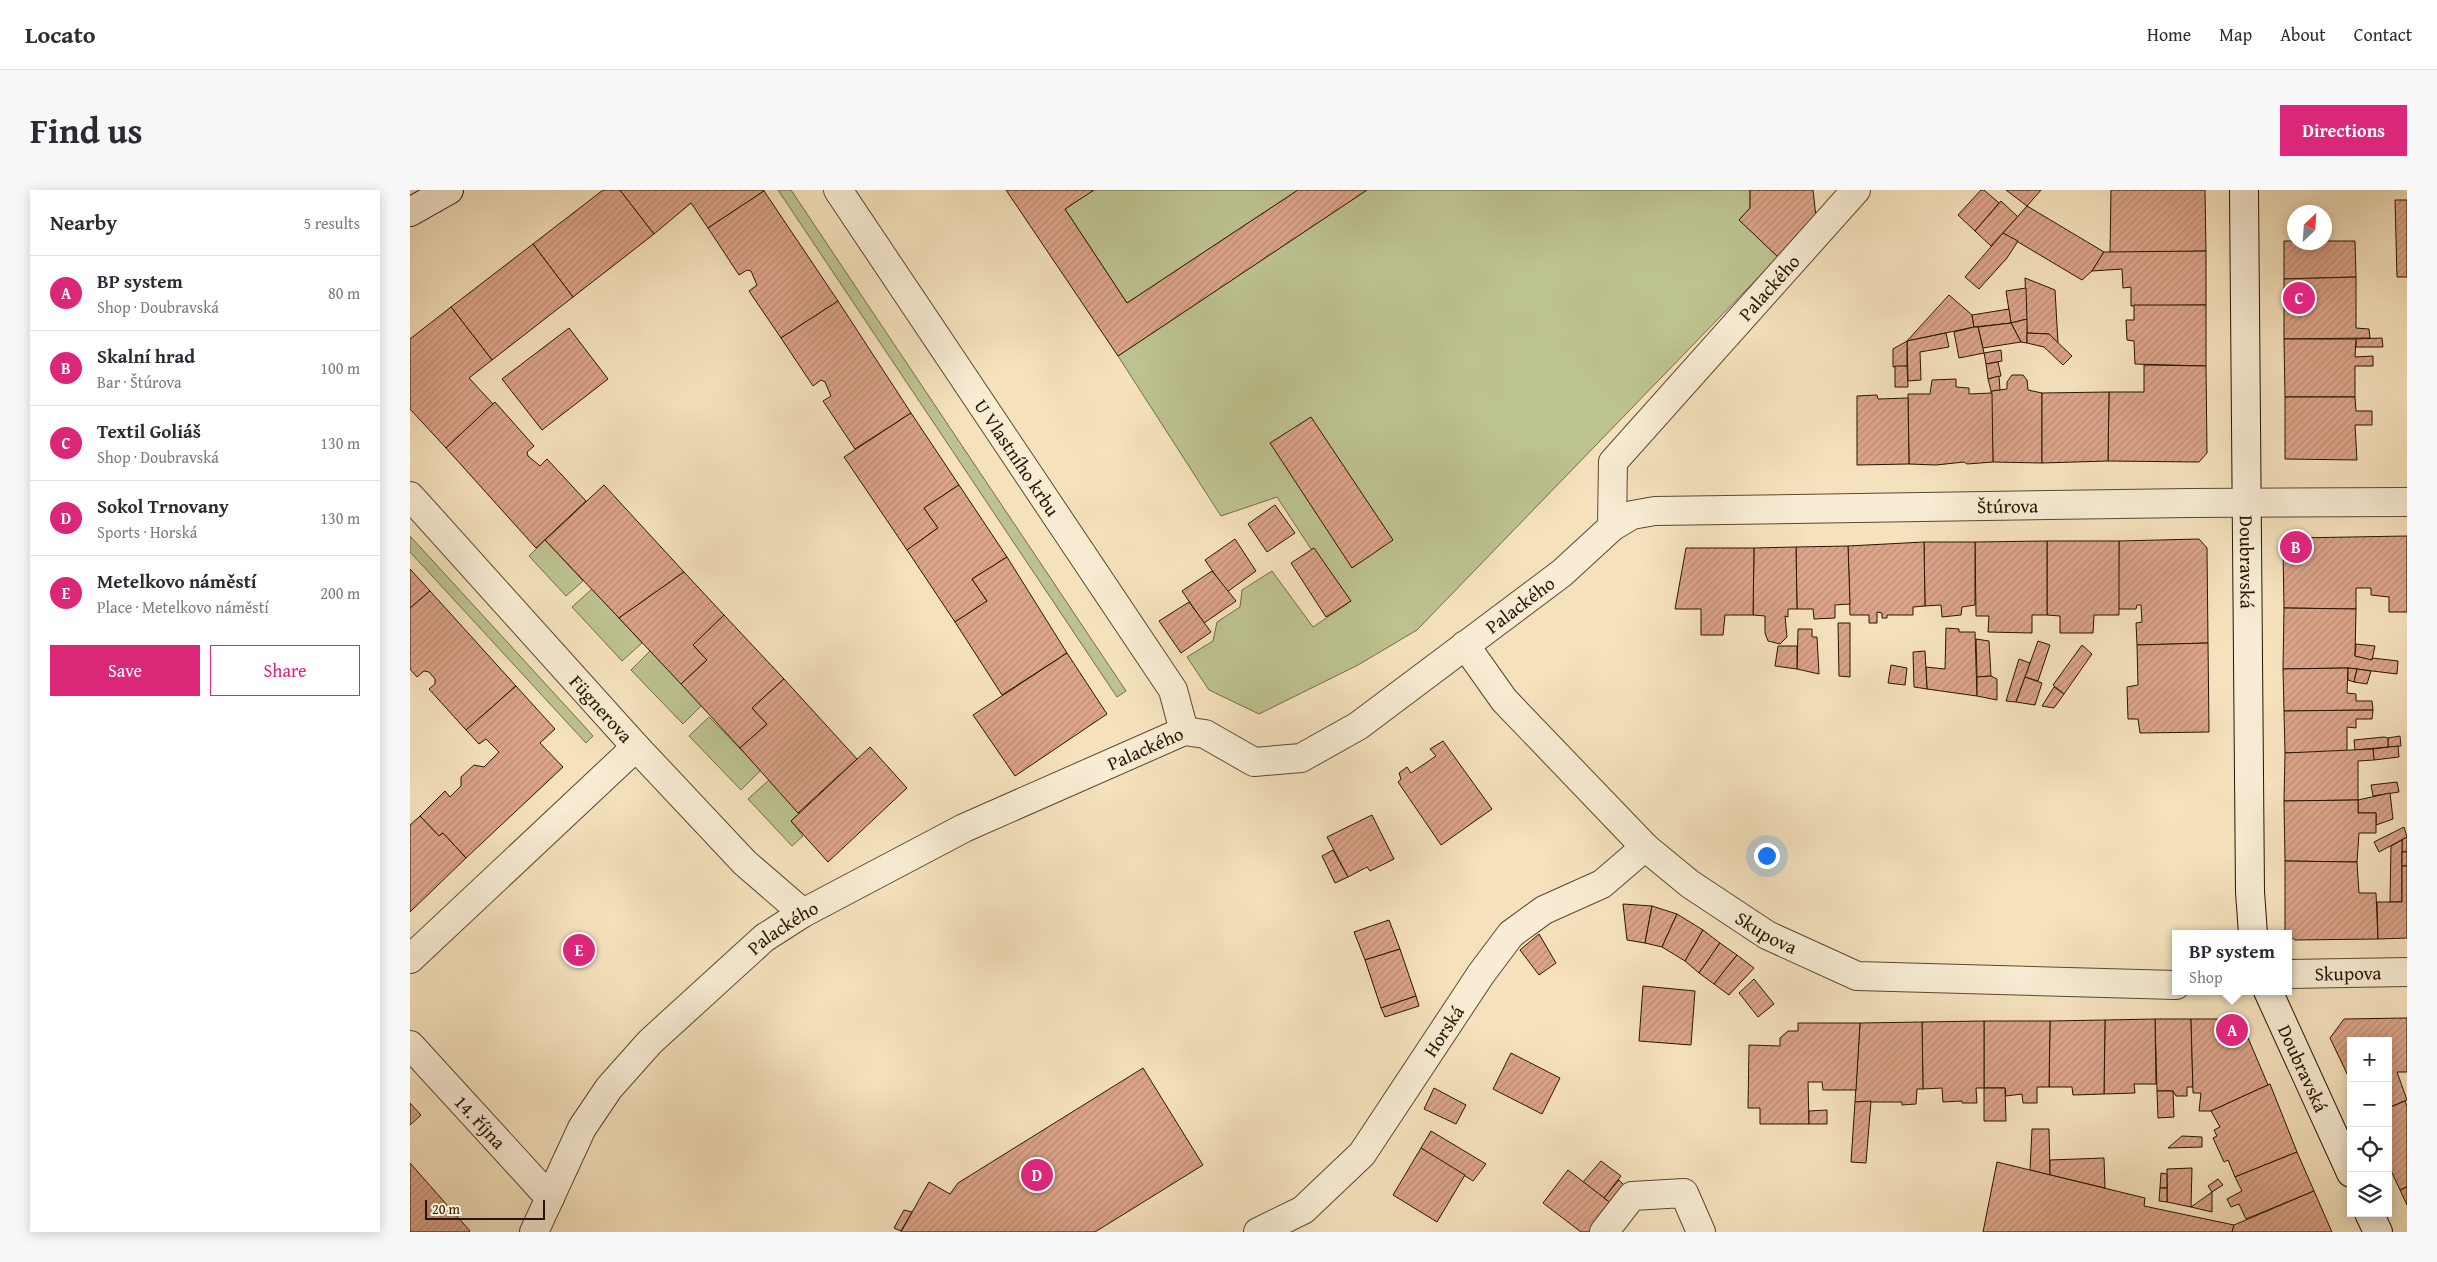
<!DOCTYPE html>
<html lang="en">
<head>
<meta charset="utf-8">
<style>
  body { margin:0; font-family:"Gentium Book Plus",serif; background:#f7f7f7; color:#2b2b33 }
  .controls { position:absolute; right:15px; bottom:15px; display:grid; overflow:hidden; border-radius:0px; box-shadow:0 2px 12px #0003 }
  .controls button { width:45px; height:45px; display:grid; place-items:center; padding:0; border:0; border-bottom:1px solid #e1e1e2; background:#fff; color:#2b2b33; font:25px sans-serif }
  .compass { position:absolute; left:1877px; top:15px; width:45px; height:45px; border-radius:50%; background:#fff; box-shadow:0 2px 12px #0003; rotate:25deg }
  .scale { position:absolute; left:15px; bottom:12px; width:120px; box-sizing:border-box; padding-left:5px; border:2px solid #281500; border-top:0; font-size:14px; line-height:18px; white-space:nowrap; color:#281500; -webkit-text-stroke:4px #f8ecd4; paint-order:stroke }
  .you { position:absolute; left:1356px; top:665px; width:18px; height:18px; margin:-12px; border:4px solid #fff; border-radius:50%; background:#1a73e8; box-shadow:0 0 0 8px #1a73e833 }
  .badge { display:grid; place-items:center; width:32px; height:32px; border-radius:50%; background:#db2777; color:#fff; font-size:16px; font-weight:700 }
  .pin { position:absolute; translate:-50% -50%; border:2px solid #fff; box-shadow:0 1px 5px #0006 }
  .popup { position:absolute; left:1762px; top:740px; width:120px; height:65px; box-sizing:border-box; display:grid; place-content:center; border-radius:0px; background:#fff; filter:drop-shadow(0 1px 4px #0005); font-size:16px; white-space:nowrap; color:#7c7c81 }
  .popup b { font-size:19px; color:#2b2b33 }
  .popup::after { content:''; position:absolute; left:50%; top:100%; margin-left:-10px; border:10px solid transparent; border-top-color:#fff }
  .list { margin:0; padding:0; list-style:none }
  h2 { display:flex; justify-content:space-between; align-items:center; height:65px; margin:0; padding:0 20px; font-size:21px }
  h2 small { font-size:16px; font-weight:400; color:#7c7c81 }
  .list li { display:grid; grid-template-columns:32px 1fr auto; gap:15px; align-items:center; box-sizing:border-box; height:75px; padding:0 20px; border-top:1px solid #e1e1e2 }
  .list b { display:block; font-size:19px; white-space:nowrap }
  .list p { margin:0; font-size:16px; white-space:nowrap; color:#7c7c81 }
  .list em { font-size:16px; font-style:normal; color:#7c7c81 }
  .actions { display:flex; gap:10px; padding:15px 20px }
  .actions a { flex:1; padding:11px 0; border:1px solid #db2777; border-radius:0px; text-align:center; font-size:18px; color:#db2777 }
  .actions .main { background:#db2777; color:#fff }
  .icon { flex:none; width:28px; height:28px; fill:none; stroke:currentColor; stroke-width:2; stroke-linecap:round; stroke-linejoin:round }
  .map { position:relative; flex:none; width:1997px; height:1042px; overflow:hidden; border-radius:0px }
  header { display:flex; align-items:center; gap:30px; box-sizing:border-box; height:70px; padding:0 25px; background:#fff; border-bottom:1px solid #e1e1e2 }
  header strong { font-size:24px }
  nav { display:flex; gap:28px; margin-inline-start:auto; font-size:18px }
  .intro { display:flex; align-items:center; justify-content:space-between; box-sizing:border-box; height:120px; padding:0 30px }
  h1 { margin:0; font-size:35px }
  .button { padding:12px 22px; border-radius:0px; background:#db2777; color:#fff; font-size:18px; font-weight:700 }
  main { display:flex; gap:30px; padding:0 30px }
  aside { flex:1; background:#fff; border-radius:0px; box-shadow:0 2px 12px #0003 }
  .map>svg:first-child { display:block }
  .grass { fill:#bdc390; stroke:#726c48 }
  .building { fill:url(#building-hatch); stroke:#281500 }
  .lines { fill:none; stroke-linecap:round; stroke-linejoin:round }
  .street-casing { stroke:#5b482f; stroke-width:30 }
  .secondary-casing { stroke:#281500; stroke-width:30 }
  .street { stroke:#f8ecd4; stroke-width:28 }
  .secondary { stroke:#f8ecd4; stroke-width:28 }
  .labels { text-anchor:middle; stroke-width:5; stroke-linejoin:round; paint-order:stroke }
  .street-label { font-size:19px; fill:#281500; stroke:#f8ecd4 }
</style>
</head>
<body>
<header>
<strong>Locato</strong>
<nav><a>Home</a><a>Map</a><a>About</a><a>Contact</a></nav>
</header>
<div class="intro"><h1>Find us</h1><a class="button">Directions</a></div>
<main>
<aside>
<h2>Nearby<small>5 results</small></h2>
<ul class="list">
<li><span class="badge">A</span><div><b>BP system</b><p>Shop · Doubravská</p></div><em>80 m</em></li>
<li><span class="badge">B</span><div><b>Skalní hrad</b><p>Bar · Štúrova</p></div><em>100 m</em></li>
<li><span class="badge">C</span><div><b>Textil Goliáš</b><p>Shop · Doubravská</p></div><em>130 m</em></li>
<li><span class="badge">D</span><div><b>Sokol Trnovany</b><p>Sports · Horská</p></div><em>130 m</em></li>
<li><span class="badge">E</span><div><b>Metelkovo náměstí</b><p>Place · Metelkovo náměstí</p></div><em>200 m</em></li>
</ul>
<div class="actions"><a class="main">Save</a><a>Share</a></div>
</aside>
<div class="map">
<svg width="1997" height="1042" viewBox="0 0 1997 1042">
  <defs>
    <pattern id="building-hatch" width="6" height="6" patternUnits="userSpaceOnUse" patternTransform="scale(1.25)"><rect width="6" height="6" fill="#dca489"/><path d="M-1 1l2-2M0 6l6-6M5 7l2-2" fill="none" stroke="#bd8c74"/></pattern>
  </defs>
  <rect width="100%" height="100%" fill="#f5e2bd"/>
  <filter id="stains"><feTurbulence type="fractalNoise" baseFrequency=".004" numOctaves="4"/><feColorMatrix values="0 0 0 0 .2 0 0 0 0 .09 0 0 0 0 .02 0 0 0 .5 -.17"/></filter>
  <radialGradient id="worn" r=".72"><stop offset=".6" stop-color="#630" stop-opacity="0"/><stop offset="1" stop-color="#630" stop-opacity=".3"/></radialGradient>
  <g class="grass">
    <path d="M368 0H381L716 501 707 507Z"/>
    <path d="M684 0H888L717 113 655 19Z"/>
    <path d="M957 0H1340V18L1329 30 1368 67 1007 440 948 475 849 524 799 500 777 467 803 451 807 432 830 417 832 400 862 381 903 437 937 414 867 307 811 326 708 166Z"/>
    <path d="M0 346 174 536 183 546 176 553 0 362Z"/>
    <path d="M135 350 173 391 156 406 119 366Z"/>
    <path d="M182 399 232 453 212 471 162 417Z"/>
    <path d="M240 461 292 515 273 534 221 480Z"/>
    <path d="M299 527 351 580 331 600 279 546Z"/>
    <path d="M359 590 390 623 381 631 393 646 382 656 338 609Z"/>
  </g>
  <g class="building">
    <path d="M193 0H210L244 44 163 107 123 54Z"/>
    <path d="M210 0H354V1L298 38 281 13 244 44Z"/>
    <path d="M596 0H684L655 19 717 113 888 0H957L708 166Z"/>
    <path d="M1340 0H1403L1406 27 1368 67 1329 30 1340 18Z"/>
    <path d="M1571 0H1574L1589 13 1565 41 1548 25Z"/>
    <path d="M1596 0H1631L1617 16Z"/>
    <path d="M1701 0H1795L1796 61 1700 64Z"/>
    <path d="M354 1 428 111 371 148 339 101 347 95 341 81 337 80 329 85 298 38Z"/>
    <path d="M1985 10H1997V87H1987Z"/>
    <path d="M1591 11 1608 27 1581 56 1565 41Z"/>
    <path d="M1617 16 1694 62 1682 81 1672 90 1593 43Z"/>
    <path d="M1593 43 1608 51 1597 68 1569 99 1555 87Z"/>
    <path d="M1874 51H1945L1946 87 1874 89Z"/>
    <path d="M123 54 163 107 82 170 41 117Z"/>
    <path d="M1796 61V115L1721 116V97L1713 98 1712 79 1682 81 1694 62Z"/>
    <path d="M1946 87V138L1959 139 1960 148 1874 149V89Z"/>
    <path d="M1615 88 1645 100 1648 153 1639 144 1617 143Z"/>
    <path d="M1616 98 1617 129 1601 133 1596 101Z"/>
    <path d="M1539 105 1562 125 1564 137 1497 151Z"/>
    <path d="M428 111 501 223 445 259 413 211 421 206 415 192 411 190 403 196 371 148Z"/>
    <path d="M1724 115H1796V176L1725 174 1724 151 1717 150 1716 130H1724Z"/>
    <path d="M41 117 82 170 59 188 83 214 36 258 0 219V149Z"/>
    <path d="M1599 119 1601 133 1564 137 1562 125Z"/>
    <path d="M1617 129V153L1611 152 1601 133Z"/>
    <path d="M1601 133 1611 152 1573 158 1568 137Z"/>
    <path d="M1564 137H1568L1574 163 1549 168 1544 142Z"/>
    <path d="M159 138 198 189 132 240 92 189Z"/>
    <path d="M1536 143 1539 157 1510 162 1511 190 1498 191 1497 151Z"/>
    <path d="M1617 143 1639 144 1662 166 1653 175 1634 157 1617 153Z"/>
    <path d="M1972 148 1973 157H1946V149Z"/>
    <path d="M1874 149H1946L1945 167 1963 166V176H1945V207H1875Z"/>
    <path d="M1497 151V176L1483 177V159Z"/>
    <path d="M1591 160 1592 171 1576 174 1574 163Z"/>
    <path d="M1588 172 1591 186 1578 189 1576 174Z"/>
    <path d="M1734 175 1796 176 1797 263 1789 272 1698 271 1699 202H1734Z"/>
    <path d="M1485 176H1497L1498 197H1485Z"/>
    <path d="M1602 185H1613L1617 190 1618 200 1632 203V273L1583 272 1581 201 1597 199V192Z"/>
    <path d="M1589 186 1590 200 1581 201 1578 189Z"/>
    <path d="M1546 189V197L1559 198V204L1582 203 1583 272 1557 274 1554 272 1526 275 1499 274 1498 204H1520L1522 190Z"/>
    <path d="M1699 202 1698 271 1632 273V203Z"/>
    <path d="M1467 205 1468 209 1498 208 1499 274 1447 275V206Z"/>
    <path d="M1875 207H1945L1946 221H1962V235H1945L1947 270 1875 269Z"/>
    <path d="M85 212 124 256 117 262 118 266 130 276 137 269 176 311 126 358 36 258Z"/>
    <path d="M501 223 549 295 514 318 528 338 497 360 434 267Z"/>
    <path d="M901 227 983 350 942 378 860 253Z"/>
    <path d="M194 295 274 382 209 428 135 350Z"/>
    <path d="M549 295 597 367 562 389 577 411 545 432 497 360 528 338 514 318Z"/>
    <path d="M865 315 885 343 857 362 838 334Z"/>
    <path d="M1997 346V422H1979V407L1961 405V398H1946V419L1874 418 1873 359 1884 348Z"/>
    <path d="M825 349 846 381 817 402 795 370Z"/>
    <path d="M1789 349 1797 358 1798 453 1727 455 1726 433 1732 432 1731 415H1727L1726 419H1708L1709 351Z"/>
    <path d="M1637 351H1709V425H1684L1683 443H1650V426L1637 425Z"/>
    <path d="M1637 351V425H1622V443L1578 442 1579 426H1566L1565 352Z"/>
    <path d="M1514 352H1565V415L1552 417 1551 425 1532 427 1531 415 1515 416Z"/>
    <path d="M1514 352 1515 416 1503 417V425H1477V428H1472V423L1467 422V433H1459V425H1440L1438 356Z"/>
    <path d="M1438 356 1440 414 1425 415V428L1404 429 1403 419H1387L1386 357Z"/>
    <path d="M1386 357 1387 419H1378V427L1375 426 1377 447 1370 454 1358 451 1355 443V426L1343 425 1344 358Z"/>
    <path d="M904 358 941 411 916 427 881 373Z"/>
    <path d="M1276 358H1344L1343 425H1315L1313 445H1291V419H1265Z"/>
    <path d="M597 367 657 463 592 505 545 432 577 411 562 389Z"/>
    <path d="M0 379 20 401 0 418Z"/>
    <path d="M802 381 826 411 794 433 772 401Z"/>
    <path d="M274 382 314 425 283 455 297 470 271 494 209 428Z"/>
    <path d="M20 401 106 496 56 540 19 499 25 494V489L19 482 14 481 7 487 0 479V418Z"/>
    <path d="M779 412 801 442 771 463 749 431Z"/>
    <path d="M1874 418 1946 419 1945 466 1988 471 1987 484 1938 478 1873 479Z"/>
    <path d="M314 425 374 489 342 518 357 534 330 558 271 494 297 470 283 455Z"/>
    <path d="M1428 433H1440V487L1429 486Z"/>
    <path d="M1536 438 1549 439V442H1565L1567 506 1517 499 1516 477 1535 479Z"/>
    <path d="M1388 439H1402V447H1407L1409 484 1387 479Z"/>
    <path d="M1566 449 1579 451 1581 486 1567 487Z"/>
    <path d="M1628 451 1640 455 1628 491 1615 487Z"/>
    <path d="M1798 453 1799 542 1730 543 1728 529H1718L1717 497 1728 495 1727 455Z"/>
    <path d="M1946 454 1965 456 1962 470 1945 466Z"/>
    <path d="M1672 455 1682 464 1654 504 1643 495Z"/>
    <path d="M1368 456H1387V479L1365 476Z"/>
    <path d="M1515 461 1517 499 1504 497 1503 462Z"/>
    <path d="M657 463 697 524 605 586 563 525Z"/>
    <path d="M1609 469 1620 473 1606 512 1596 511Z"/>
    <path d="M1481 475 1497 478 1495 495 1478 493Z"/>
    <path d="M1938 478 1937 503 1946 504V511H1962L1963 520 1874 521 1873 479Z"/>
    <path d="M1938 478 1947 479 1944 492 1938 490Z"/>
    <path d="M1947 479 1961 481 1957 494 1944 492Z"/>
    <path d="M1581 486 1587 489V510L1567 506V487Z"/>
    <path d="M1615 487 1632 493 1625 515 1606 512Z"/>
    <path d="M374 489 447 569 388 623 330 558 357 534 342 518Z"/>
    <path d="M106 496 145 539 130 553 153 577 56 668 33 643 29 646 10 626 35 601 40 607 51 596V587L64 575 74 577 89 562 76 549 69 554 56 540Z"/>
    <path d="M1644 497 1654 504 1644 518 1632 516Z"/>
    <path d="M1963 520 1962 529H1946V538L1937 537V562L1875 563 1874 521Z"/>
    <path d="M1990 546 1991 556 1978 557V548Z"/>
    <path d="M1974 547 1978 548V557L1945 560 1944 550Z"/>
    <path d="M1033 551 1082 619 1031 655 988 592 991 589 989 583 997 577 1001 583 1026 566 1020 559Z"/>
    <path d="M1988 556 1989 567 1964 570 1963 559Z"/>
    <path d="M460 557 497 598 418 672 381 631Z"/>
    <path d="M1963 559 1964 570 1948 571V610L1874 611 1875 563Z"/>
    <path d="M1987 592 1989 602 1963 606 1961 595Z"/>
    <path d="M1980 603 1983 629 1966 635V623H1948V610Z"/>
    <path d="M1948 610V623H1966V643H1949L1947 672 1875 671 1874 611Z"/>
    <path d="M962 625 984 669 960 681 957 677 938 687 917 647Z"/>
    <path d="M10 626 29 646 33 643 56 668 0 722V635Z"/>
    <path d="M1994 637 1997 647 1969 662 1964 652Z"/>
    <path d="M1997 647V662H1992V650Z"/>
    <path d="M1992 650V712H1980L1981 656Z"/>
    <path d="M923 660 938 687 925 693 912 666Z"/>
    <rect x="1992" y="662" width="5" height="14"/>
    <path d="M1875 671 1947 672 1949 703H1966L1968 749 1885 750 1875 742Z"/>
    <path d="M1992 676H1997V748L1968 749 1967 712H1992Z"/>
    <path d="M1213 714 1242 716 1235 753 1217 750Z"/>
    <path d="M1242 716 1267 724 1252 757 1235 753Z"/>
    <path d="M1267 724 1293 740 1275 771 1252 757Z"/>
    <path d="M979 730 990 759 955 770 944 742Z"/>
    <path d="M1293 740 1310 753 1289 783 1275 771Z"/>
    <path d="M1129 744 1146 773 1129 785 1110 760Z"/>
    <path d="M1310 753 1327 765 1304 794 1289 783Z"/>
    <path d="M990 759 1006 806 971 818 955 770Z"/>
    <path d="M1327 765 1344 778 1319 805 1304 794Z"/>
    <path d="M1344 789 1364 814 1348 827 1329 803Z"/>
    <path d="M1233 796 1285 801 1281 855 1229 851Z"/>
    <path d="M1006 806 1009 816 975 827 971 818Z"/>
    <path d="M1997 828V882H1987L1997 910 1978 918V851H1941V892L1920 848 1934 829Z"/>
    <path d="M1745 829H1781L1783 897H1777V906H1766L1763 901H1747Z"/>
    <path d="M1745 829 1746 894H1724L1725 903 1694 904 1695 830Z"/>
    <path d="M1781 829H1822L1833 836 1858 895 1801 921H1789L1791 903H1783Z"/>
    <path d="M1695 830 1694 904 1663 905 1662 897H1639L1640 831Z"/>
    <path d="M1574 831H1640L1639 897H1627V913H1613L1612 904 1596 906 1595 898H1574Z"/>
    <path d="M1574 831V898H1566L1567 913H1552V911L1533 912 1532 898 1513 899 1512 832Z"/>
    <path d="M1512 832 1513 899H1507L1506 914 1492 915V912H1445L1450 833Z"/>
    <path d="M1388 833H1450L1446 900H1413L1412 892H1398L1399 934H1350V918H1338L1339 855 1370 856V848L1378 841H1388Z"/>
    <path d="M1101 863 1150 888 1132 924 1083 899Z"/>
    <path d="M733 878 793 975 685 1042H491L519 992 540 1004 548 993Z"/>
    <path d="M1860 894 1887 962 1825 987 1818 970 1814 972 1803 948 1807 946 1804 940 1810 937 1801 921Z"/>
    <path d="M1024 898 1056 915 1046 934 1014 919Z"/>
    <path d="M1574 898H1595L1596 931H1574Z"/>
    <path d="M1747 901H1763L1764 927 1748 928Z"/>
    <path d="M1461 911 1456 973 1441 972 1445 912Z"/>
    <path d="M1995 911 1997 916V997L1990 1000 1978 974V918Z"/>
    <path d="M0 913 11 925 0 935Z"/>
    <path d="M1417 920V934H1399V921Z"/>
    <path d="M1622 939H1639L1640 985 1620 980Z"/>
    <path d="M1021 941 1076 974 1063 991 1011 958Z"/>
    <path d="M1772 946 1792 947V957L1758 958Z"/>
    <path d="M1011 958 1055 985 1027 1032 983 1005Z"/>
    <path d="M1887 962 1904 1001 1836 1029 1829 1014 1821 1017 1817 1009 1832 1001 1825 987Z"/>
    <path d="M1694 968 1695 998 1640 985V970Z"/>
    <path d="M1191 971 1211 986 1194 1008 1173 992Z"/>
    <path d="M1587 972 1735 1008 1734 1016 1824 1035 1822 1042H1573Z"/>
    <path d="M0 973 60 1041 59 1042H0Z"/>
    <path d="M1782 978 1781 1017 1757 1012V979Z"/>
    <path d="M1158 980 1202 1014 1180 1042H1171L1133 1013Z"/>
    <path d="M1751 983 1757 984V998H1750Z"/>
    <path d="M1808 989 1813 995 1802 1002 1798 996Z"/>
    <path d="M1209 990 1216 997 1202 1014 1194 1008Z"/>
    <path d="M1997 997V1015L1990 1000Z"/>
    <path d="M1750 998H1757V1012L1749 1011Z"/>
    <path d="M1904 1001 1922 1042H1822L1824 1035Z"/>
    <path d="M1802 1002V1022L1781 1017Z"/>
    <path d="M494 1020 502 1022 491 1041 484 1038Z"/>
  </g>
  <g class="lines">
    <g class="street-casing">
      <g id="street">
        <path id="s1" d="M428 0 763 500 774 541"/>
        <path id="s2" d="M0 306 226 557 335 673 393 723"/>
        <path id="s3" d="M1202 337 1203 272 1446 0"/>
        <path id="s4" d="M1055 455 1094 510 1235 657 1280 694 1357 745 1447 786 1766 795"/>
        <path d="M0 769 226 557"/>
        <path id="s5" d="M1878 784 1997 782"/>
        <path id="s6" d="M0 855 140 1008"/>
        <path id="s7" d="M124 1042 172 938 199 898 240 852 354 748 393 723 554 638 774 541 795 544 844 572 891 568 948 536 1152 383 1202 337 1222 325 1245 321 1779 313 1997 312"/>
        <path id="s8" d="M848 1042 893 1020 952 964 1071 784 1101 744 1134 720 1192 694 1235 657"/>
        <path d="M1194 1042 1222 1006 1274 1003 1291 1042"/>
      </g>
    </g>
    <g class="secondary-casing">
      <g id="secondary">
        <path id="s9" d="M1834 0 1840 702 1843 744"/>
        <path d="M0 22 39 0"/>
        <path id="s10" d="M1858 801 1941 983"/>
        <path d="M1959 1023 1968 1042"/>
      </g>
    </g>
    <use href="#street" class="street"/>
    <use href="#secondary" class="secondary"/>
  </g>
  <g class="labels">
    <g class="street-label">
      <text dy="7" stroke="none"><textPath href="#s3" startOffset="299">Palackého</textPath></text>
      <text dy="7" stroke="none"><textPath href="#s1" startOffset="322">U Vlastního krbu</textPath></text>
      <text dy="7" stroke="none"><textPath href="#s7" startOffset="1760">Štúrova</textPath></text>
      <text dy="7" stroke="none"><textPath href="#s9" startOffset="372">Doubravská</textPath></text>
      <text dy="7" stroke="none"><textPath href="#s7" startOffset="1240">Palackého</textPath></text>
      <text dy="7" stroke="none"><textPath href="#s2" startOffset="286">Fügnerova</textPath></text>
      <text dy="7" stroke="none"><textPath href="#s7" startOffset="805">Palackého</textPath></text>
      <text dy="7" stroke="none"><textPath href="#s7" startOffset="400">Palackého</textPath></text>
      <text dy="7" stroke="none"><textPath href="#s4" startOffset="420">Skupova</textPath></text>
      <text dy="7" stroke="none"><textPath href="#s5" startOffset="60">Skupova</textPath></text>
      <text dy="7" stroke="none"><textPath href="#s8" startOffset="279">Horská</textPath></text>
      <text dy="7" stroke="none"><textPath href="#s10" startOffset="85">Doubravská</textPath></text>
      <text dy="7" stroke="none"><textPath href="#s6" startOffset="104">14. října</textPath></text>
    </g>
  </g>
  <rect width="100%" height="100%" filter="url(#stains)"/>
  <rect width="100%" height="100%" fill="url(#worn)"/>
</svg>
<div class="controls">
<button>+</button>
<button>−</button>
<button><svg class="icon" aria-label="locate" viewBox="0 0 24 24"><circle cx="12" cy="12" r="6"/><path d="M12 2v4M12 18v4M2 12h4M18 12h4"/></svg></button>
<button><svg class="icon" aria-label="layers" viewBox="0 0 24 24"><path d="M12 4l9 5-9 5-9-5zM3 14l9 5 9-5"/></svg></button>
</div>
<svg class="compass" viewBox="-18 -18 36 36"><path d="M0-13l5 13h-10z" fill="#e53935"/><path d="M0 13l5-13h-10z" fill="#7c7c81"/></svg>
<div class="scale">20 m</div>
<div class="you"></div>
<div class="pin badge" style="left:1822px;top:840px">A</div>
<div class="popup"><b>BP system</b>Shop</div>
<div class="pin badge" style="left:1886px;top:357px">B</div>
<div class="pin badge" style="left:1889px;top:108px">C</div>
<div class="pin badge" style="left:627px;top:985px">D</div>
<div class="pin badge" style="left:169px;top:760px">E</div>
</div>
</main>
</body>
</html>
